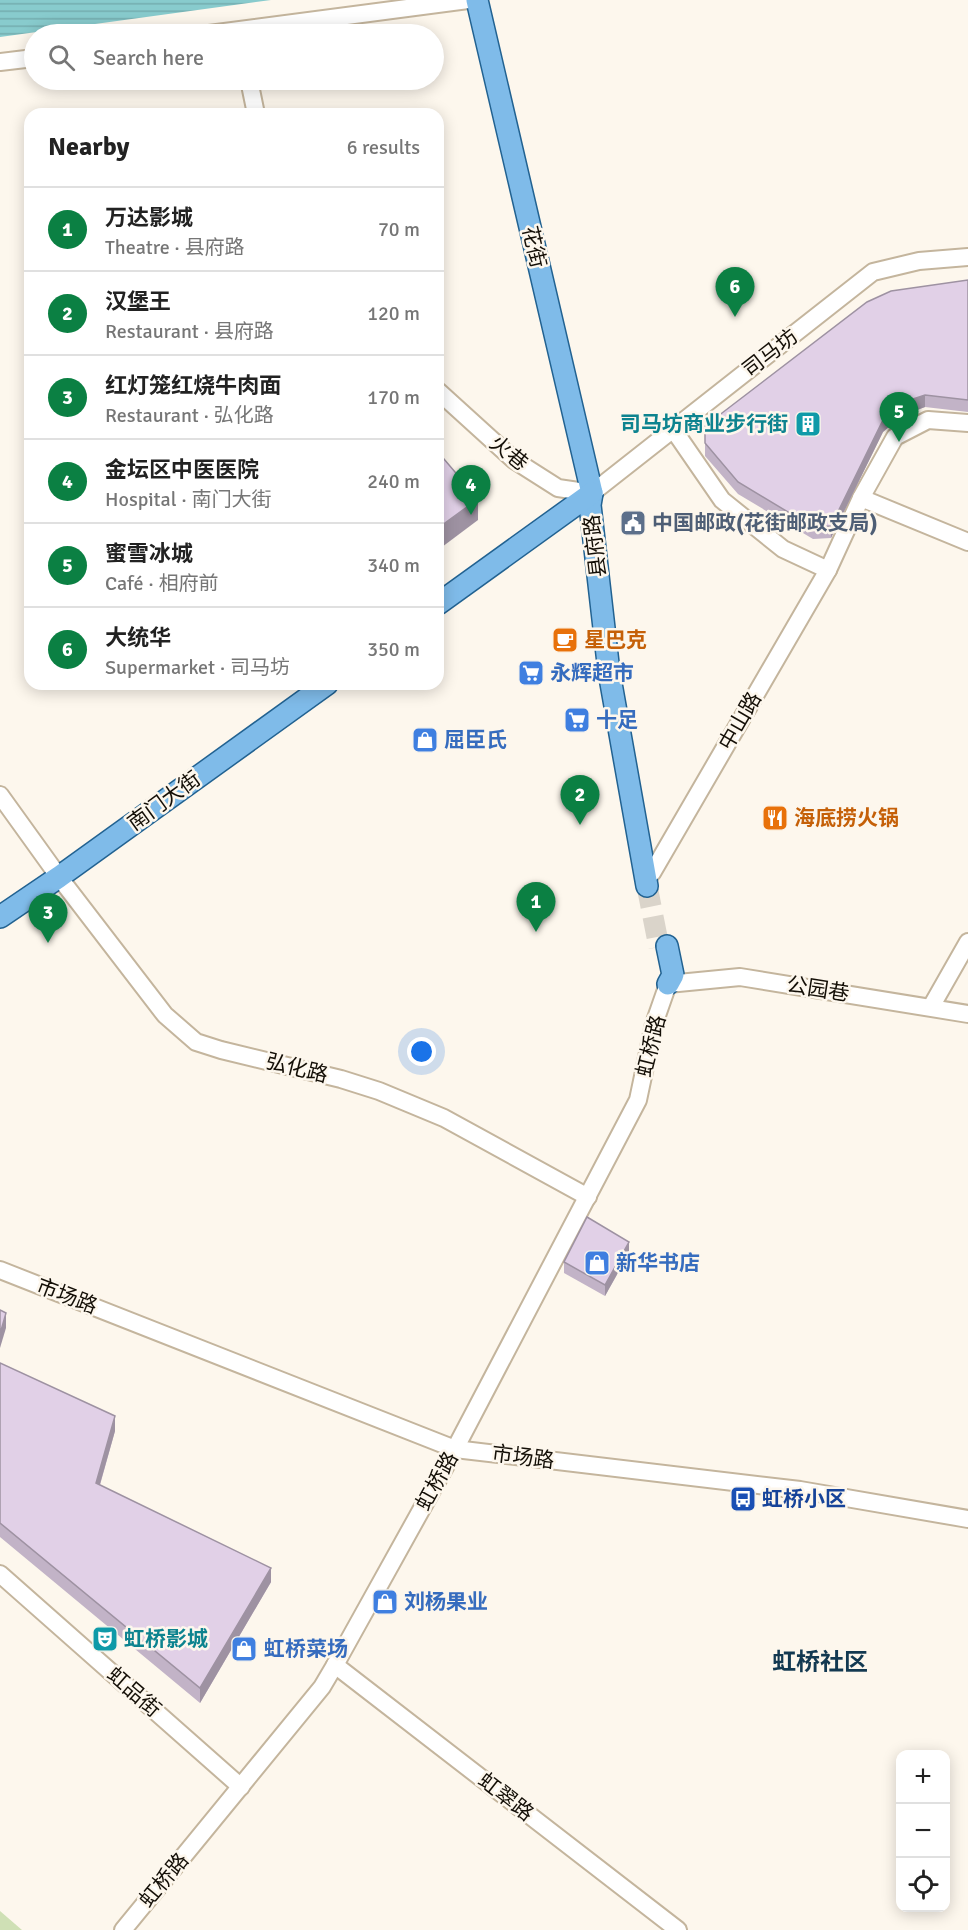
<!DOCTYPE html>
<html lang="en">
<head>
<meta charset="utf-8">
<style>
  body { margin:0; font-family:Signika,"Noto Sans SC",sans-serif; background:#f6f6f6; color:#222 }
  .controls { position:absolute; right:18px; bottom:18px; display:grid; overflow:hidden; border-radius:12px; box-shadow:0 3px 15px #0003 }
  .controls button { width:54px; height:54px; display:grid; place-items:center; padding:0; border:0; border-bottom:2px solid #e0e0e0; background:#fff; color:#222; font:30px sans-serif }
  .you { position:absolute; left:422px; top:1052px; width:21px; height:21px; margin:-15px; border:4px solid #fff; border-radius:50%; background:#1a73e8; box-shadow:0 0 0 9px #1a73e833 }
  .badge { display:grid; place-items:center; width:39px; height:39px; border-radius:50%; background:#0b8043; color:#fff; font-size:20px; font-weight:700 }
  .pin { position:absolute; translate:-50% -50px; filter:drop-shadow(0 2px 3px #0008) }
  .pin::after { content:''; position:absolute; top:32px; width:21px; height:18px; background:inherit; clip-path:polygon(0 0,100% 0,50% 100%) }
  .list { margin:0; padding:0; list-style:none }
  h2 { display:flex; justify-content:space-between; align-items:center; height:78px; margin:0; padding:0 24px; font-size:26px }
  h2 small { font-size:20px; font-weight:400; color:#767676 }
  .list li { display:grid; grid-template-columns:39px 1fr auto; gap:18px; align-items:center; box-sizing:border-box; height:84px; padding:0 24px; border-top:2px solid #e0e0e0 }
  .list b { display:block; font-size:22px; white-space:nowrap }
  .list p { margin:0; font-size:20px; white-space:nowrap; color:#767676 }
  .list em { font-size:20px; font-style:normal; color:#767676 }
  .icon { flex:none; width:33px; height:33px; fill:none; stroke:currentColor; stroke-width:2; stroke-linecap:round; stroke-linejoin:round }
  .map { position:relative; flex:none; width:968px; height:1930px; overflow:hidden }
  .search { position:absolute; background:#fff; box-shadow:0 3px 15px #0003; left:24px; top:24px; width:420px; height:66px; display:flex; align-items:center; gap:15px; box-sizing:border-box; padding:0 21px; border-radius:33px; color:#767676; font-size:22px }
  .panel { position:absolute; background:#fff; box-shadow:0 3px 15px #0003; left:24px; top:108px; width:420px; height:582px; border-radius:18px }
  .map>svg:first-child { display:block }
  .park { fill:#cfe0b5 }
  .water { fill:url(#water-rules) }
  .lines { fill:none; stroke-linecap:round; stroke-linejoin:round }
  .major-tunnel { stroke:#dad4ca; stroke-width:21; stroke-dasharray:21 10; stroke-linecap:butt }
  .minor-casing { stroke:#c4b59d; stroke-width:20 }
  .major-casing { stroke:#226291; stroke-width:24 }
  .minor { stroke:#fff; stroke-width:16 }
  .major { stroke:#7fbbe9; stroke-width:21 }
  .wall { fill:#c2b3c7 }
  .shaded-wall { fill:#9e92a2 }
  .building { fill:#e1d0e7; stroke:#9e92a2; stroke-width:1.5 }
  .labels { text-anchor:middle; stroke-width:5; stroke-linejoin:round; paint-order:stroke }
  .street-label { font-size:21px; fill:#140f07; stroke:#fdf7ed }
  .culture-label { font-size:21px; font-weight:bold; fill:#0d838f; stroke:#fdf7ed; text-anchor:end }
  .service-label { font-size:21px; font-weight:bold; fill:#4e5e75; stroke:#fdf7ed; text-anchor:start }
  .food-label { font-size:21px; font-weight:bold; fill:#c56008; stroke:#fdf7ed; text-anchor:start }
  .shop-label { font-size:21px; font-weight:bold; fill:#366cbe; stroke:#fdf7ed; text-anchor:start }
  .transit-label { font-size:21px; font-weight:bold; fill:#164399; stroke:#fdf7ed; text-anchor:start }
  .quarter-label { font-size:24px; font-weight:bold; fill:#133951; stroke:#fdf7ed }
</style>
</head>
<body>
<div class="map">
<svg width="968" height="1930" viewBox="0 0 968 1930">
  <defs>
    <pattern id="water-rules" width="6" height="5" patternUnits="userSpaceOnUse" patternTransform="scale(1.5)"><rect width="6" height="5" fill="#88cbcd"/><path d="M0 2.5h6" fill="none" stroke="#74adaf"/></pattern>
  </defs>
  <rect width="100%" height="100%" fill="#fdf7ed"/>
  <path class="park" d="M0 1911 22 1930H0Z"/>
  <path class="water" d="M0 0H271L0 37Z"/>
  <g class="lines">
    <path class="major-tunnel" d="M647 886 659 947"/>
    <g class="minor-casing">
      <g id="minor">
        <path d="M209 34 468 0"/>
        <path d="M0 62 34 58"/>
        <path d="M249 80 256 114"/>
        <path d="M438 391 514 460 558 488 592 493 873 272 919 261 968 257"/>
        <path d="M673 429 722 500 783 549 828 570 861 498 895 437 928 420 968 423"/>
        <path d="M861 498 968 542"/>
        <path d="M0 795 59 877 165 1015 196 1042 221 1050 341 1079 379 1091 444 1118 588 1197"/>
        <path d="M652 873 828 570"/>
        <path d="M931 1007 968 942"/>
        <path d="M0 1270 455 1449 800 1490 968 1519"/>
        <path d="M0 1574 241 1787"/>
        <path d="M335 1665 678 1930"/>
        <path d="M123 1930 322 1687 335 1665 455 1449 638 1100 654 1024 668 984 740 977 968 1014"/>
      </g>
    </g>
    <g class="major-casing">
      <g id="major">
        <path d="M477 0 592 493 590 505 609 672 647 886"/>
        <path d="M438 604 592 493"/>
        <path d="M0 917 59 877 327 684"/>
        <path d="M667 946 673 975 668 984"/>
      </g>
    </g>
    <use href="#minor" class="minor"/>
    <use href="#major" class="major"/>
  </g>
  <g class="wall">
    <path d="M968 280V412L925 407 901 416 883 432 831 538 813 539 738 494 705 456V426Z"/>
    <path d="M629 1253 605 1296 564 1273V1262Z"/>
    <path d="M0 1363 115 1431 100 1485 271 1582 200 1703 0 1537Z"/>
  </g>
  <g class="shaded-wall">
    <path d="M925 395V407L901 416 883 432 831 538V526L883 420 901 403Z"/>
    <path d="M478 499V520L438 550V528Z"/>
    <path d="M629 1242V1253L605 1296V1285Z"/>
    <path d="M6 1313V1328L0 1348V1334Z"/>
    <path d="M115 1416V1431L96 1498V1483Z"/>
    <path d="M271 1568V1582L200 1703V1688Z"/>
  </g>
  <g class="building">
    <path d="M968 280V400L925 395 901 403 883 420 831 526 813 527 738 482 705 443V426L867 302 891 291Z"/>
    <path d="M438 452 478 499 438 528Z"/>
    <path d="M587 1217 629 1242 605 1285 564 1262Z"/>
    <path d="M0 1310 6 1313 0 1334Z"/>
    <path d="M0 1363 115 1416 96 1483 271 1568 200 1688 0 1523Z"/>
  </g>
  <defs>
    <g id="building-square" transform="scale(1.35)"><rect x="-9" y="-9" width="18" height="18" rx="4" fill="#0f9aa8" stroke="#fdf7ed"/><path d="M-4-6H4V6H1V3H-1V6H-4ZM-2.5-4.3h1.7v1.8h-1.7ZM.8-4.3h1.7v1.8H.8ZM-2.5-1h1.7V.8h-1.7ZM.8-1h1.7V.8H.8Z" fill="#fff"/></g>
    <g id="civic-square" transform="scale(1.35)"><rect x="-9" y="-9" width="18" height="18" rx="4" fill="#5c6f8a" stroke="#fdf7ed"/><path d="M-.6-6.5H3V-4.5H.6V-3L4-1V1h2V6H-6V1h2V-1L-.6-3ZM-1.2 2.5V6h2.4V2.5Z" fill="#fff"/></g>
    <g id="cafe-square" transform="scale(1.35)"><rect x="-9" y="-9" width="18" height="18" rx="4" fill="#e8710a" stroke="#fdf7ed"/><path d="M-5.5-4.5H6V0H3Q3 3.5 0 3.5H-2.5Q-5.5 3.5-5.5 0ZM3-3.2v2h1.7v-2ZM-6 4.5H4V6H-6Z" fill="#fff"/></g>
    <g id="supermarket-square" transform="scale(1.35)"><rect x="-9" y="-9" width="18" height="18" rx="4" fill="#3f7fe0" stroke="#fdf7ed"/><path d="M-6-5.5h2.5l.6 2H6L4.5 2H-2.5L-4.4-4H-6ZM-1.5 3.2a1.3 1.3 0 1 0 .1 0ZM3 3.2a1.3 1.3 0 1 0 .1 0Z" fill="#fff"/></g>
    <g id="shop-square" transform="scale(1.35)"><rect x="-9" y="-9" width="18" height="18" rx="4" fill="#3f7fe0" stroke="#fdf7ed"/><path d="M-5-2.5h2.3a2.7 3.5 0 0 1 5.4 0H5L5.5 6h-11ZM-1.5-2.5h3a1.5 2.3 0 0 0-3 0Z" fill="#fff"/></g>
    <g id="restaurant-square" transform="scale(1.35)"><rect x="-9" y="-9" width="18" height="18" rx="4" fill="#e8710a" stroke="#fdf7ed"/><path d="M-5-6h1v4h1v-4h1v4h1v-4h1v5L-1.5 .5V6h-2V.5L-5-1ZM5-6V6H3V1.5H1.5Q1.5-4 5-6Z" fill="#fff"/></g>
    <g id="bus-square" transform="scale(1.35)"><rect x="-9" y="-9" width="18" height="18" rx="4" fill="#1a4fb4" stroke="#fdf7ed"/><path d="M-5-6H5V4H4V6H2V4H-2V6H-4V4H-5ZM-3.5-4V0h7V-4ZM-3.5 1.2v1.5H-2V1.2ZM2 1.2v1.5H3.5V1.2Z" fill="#fff"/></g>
    <g id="theatre-square" transform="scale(1.35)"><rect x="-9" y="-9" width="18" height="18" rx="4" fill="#0f9aa8" stroke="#fdf7ed"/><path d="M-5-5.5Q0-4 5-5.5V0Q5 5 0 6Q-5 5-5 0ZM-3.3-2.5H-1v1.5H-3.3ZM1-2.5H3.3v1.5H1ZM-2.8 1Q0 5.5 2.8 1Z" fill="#fff"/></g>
  </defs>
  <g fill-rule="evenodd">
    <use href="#building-square" x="808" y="424"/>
    <use href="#civic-square" x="633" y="523"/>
    <use href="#cafe-square" x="565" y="640"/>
    <use href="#supermarket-square" x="531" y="673"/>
    <use href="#supermarket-square" x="577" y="720"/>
    <use href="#shop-square" x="425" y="740"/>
    <use href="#restaurant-square" x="775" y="818"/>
    <use href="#shop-square" x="597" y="1263"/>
    <use href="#bus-square" x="743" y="1499"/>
    <use href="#shop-square" x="385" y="1602"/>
    <use href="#theatre-square" x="105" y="1639"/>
    <use href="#shop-square" x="244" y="1649"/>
  </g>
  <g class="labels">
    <g class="street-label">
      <text transform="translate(534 247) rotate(77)" y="7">花街</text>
      <text transform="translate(770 353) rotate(-38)" y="7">司马坊</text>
      <text transform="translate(509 453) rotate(39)" y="7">火巷</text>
      <text transform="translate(595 546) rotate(-97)" y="7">县府路</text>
      <text transform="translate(740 721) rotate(-60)" y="7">中山路</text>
      <text transform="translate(164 801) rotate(-36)" y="7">南门大街</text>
      <text transform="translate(818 989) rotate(9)" y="7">公园巷</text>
      <text transform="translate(651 1046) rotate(-76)" y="7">虹桥路</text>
      <text transform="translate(297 1068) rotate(14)" y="7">弘化路</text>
      <text transform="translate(67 1296) rotate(21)" y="7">市场路</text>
      <text transform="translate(523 1457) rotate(7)" y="7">市场路</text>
      <text transform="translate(437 1481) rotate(-61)" y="7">虹桥路</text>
      <text transform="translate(134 1692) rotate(41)" y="7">虹品街</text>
      <text transform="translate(506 1797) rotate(38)" y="7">虹翠路</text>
      <text transform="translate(164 1880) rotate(-50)" y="7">虹桥路</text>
    </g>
    <g class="culture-label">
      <text x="788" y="431">司马坊商业步行街</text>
      <text x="124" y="1646" text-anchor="start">虹桥影城</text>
    </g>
    <g class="service-label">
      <text x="652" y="530">中国邮政(花街邮政支局)</text>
    </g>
    <g class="food-label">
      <text x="584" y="647">星巴克</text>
      <text x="794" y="825">海底捞火锅</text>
    </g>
    <g class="shop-label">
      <text x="550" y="680">永辉超市</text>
      <text x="596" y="727">十足</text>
      <text x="444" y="747">屈臣氏</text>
      <text x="616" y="1270">新华书店</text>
      <text x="404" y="1609">刘杨果业</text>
      <text x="264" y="1656">虹桥菜场</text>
    </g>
    <g class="transit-label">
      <text x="762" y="1506">虹桥小区</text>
    </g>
    <g class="quarter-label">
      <text x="820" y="1670">虹桥社区</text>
    </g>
  </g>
</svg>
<div class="controls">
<button>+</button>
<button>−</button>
<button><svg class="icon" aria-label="locate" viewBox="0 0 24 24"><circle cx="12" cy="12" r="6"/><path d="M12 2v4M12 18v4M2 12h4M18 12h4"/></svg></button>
</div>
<div class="you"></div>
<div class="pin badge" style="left:536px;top:932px">1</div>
<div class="pin badge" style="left:580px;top:825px">2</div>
<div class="pin badge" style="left:48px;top:943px">3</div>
<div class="pin badge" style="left:471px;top:515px">4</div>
<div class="pin badge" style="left:899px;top:442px">5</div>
<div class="pin badge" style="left:735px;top:317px">6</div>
<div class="search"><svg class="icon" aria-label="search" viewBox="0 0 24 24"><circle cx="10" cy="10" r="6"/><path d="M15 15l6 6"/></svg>Search here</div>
<section class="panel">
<h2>Nearby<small>6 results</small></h2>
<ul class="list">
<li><span class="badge">1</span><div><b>万达影城</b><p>Theatre · 县府路</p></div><em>70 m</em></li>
<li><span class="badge">2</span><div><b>汉堡王</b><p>Restaurant · 县府路</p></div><em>120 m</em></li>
<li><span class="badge">3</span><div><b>红灯笼红烧牛肉面</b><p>Restaurant · 弘化路</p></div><em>170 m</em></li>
<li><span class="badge">4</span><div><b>金坛区中医医院</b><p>Hospital · 南门大街</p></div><em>240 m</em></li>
<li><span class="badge">5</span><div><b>蜜雪冰城</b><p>Café · 相府前</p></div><em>340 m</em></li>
<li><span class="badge">6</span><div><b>大统华</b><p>Supermarket · 司马坊</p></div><em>350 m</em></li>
</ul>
</section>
</div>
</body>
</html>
